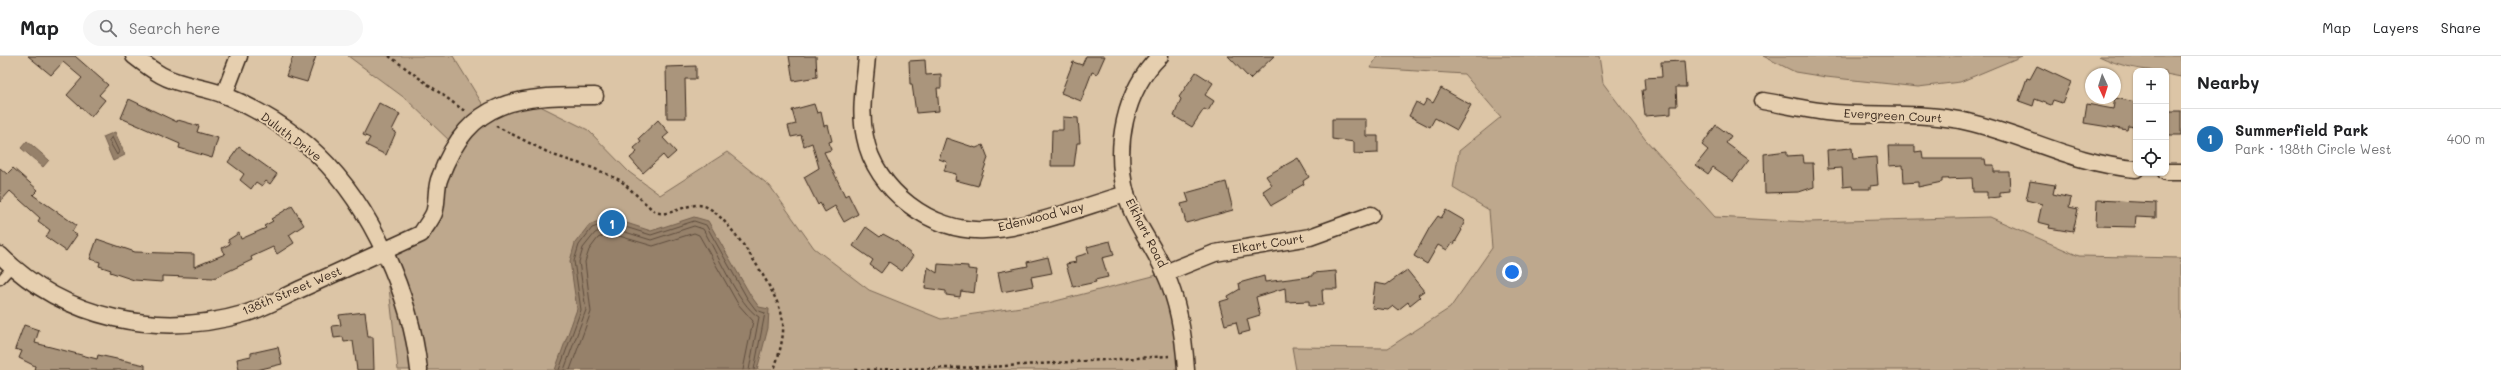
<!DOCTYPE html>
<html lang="en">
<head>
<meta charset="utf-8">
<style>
  body { margin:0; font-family:Mali,sans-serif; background:#f6f6f6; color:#202124 }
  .controls { position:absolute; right:12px; top:12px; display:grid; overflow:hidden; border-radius:8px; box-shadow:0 1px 3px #0004 }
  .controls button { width:36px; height:36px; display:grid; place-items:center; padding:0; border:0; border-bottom:1px solid #e0e0e0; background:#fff; color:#202124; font:20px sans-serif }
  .compass { position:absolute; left:2085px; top:12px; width:36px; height:36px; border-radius:50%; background:#fff; box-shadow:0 1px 3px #0004; rotate:176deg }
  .you { position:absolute; left:1512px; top:216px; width:14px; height:14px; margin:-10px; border:3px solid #fff; border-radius:50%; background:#1a73e8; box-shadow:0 0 0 6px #1a73e833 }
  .badge { display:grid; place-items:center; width:26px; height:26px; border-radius:50%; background:#1f6fb2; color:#fff; font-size:13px; font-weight:700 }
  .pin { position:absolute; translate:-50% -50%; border:2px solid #fff; box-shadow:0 1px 4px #0006 }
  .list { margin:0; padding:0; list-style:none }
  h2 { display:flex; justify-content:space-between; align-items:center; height:52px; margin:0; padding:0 16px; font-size:17px }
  h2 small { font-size:13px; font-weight:400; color:#757577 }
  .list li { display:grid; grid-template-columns:26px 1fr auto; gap:12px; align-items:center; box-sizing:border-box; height:60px; padding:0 16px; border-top:1px solid #e0e0e0 }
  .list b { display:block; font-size:15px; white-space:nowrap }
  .list p { margin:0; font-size:13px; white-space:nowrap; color:#757577 }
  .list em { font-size:13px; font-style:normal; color:#757577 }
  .icon { flex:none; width:22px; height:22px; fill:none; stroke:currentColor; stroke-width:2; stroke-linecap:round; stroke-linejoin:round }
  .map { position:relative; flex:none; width:2181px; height:314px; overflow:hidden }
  header { display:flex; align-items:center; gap:24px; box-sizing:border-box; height:56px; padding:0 20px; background:#fff; border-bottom:1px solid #e0e0e0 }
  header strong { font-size:19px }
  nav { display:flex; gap:22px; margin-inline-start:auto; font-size:14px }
  .search { width:280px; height:36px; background:#f6f6f6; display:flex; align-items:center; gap:10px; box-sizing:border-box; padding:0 14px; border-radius:22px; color:#757577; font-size:15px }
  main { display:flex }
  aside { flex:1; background:#fff }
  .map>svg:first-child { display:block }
  .green { fill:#bea88d; stroke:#7c6956 }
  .water { fill:#96816b; stroke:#725e4c }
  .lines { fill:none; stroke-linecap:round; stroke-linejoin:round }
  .shore { stroke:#5f4d3d; stroke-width:1 }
  .building { fill:#aa957c; stroke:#3b2a1e }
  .lane-casing { stroke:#3b2a1e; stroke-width:11 }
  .street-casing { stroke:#3b2a1e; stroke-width:19 }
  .path { stroke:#3b2a1e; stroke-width:2.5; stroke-dasharray:3 3; stroke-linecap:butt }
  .lane { stroke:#e6cfaf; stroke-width:8 }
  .street { stroke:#e6cfaf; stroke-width:16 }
  .labels { text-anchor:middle; stroke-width:4; stroke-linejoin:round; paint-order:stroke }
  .street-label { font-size:12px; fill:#3b2a1e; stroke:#e6cfaf }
</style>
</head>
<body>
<header>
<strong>Map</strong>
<div class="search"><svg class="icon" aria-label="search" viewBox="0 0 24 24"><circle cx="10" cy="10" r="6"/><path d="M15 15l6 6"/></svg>Search here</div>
<nav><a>Map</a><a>Layers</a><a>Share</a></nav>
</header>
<main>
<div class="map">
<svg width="2181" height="314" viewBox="0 0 2181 314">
  <rect width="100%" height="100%" fill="#dcc5a6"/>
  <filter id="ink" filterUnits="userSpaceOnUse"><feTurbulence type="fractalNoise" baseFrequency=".025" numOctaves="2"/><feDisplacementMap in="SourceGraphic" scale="8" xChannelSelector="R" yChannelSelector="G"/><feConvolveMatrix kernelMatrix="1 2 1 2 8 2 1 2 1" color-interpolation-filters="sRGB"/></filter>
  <g filter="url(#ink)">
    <g class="green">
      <path d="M348 0H453L488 57 526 43 588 74 629 116 660 139 727 96 770 130 814 192 869 234 941 263 1048 247 1165 217 1186 314H398L385 195 421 178 453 88 406 43Z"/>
      <path d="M1378 0H1599L1603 27 1645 83 1715 161 1808 166 1990 161 2079 200 2181 202V314H1296L1292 291 1388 292 1450 252 1492 192 1489 154 1453 132 1459 95 1501 61 1464 18 1370 12Z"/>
      <path d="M1763 0H2022L1960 26 1918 31 1826 21 1795 16Z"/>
      <path d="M2099 0H2181V21L2166 18V15C2143 15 2119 10 2099 0Z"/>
    </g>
    <g class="water">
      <path d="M115 76 125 99 113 105 103 81Z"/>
      <path d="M27 85 49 104 43 111 21 92Z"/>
      <path d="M608 161 651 175 694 161 708 165 751 240 759 251 769 253 768 272 757 314H555L577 253 570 205 575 187 589 169Z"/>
    </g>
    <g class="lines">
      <g class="shore">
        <path d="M112 81 119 96 117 99 109 85Z"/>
        <path d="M559 314 581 254 574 205 579 189 592 172 609 166 651 179 694 165 706 169 747 242 756 254 765 257 754 314"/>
        <path d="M564 314 586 254 579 206 583 192 595 177 609 171 651 184 694 170 703 173C717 196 738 249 759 261L749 314"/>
        <path d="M570 314 591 256 585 206 589 194 598 182 609 177 653 190 694 177 699 179 738 248 753 265 743 314"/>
      </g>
    </g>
    <g class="building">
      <path d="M28 0H75L108 29 99 39 105 44 91 61 67 39 82 22 63 6 51 19Z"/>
      <path d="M293 0H316L307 26 286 20Z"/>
      <path d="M789 0H816L817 21 793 25Z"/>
      <path d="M1086 0H1105L1097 18 1092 16 1081 45 1061 37 1073 6 1082 9Z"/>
      <path d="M1228 0H1274L1250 23Z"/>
      <path d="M925 4 926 19 941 18V32H937L939 55 916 57 912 28H910L909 5Z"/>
      <path d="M1684 5 1686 31H1676L1677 50H1671V58L1645 60 1642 34H1645L1644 22 1662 21 1661 6Z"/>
      <path d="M696 10V23H685L686 62H667L666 11Z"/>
      <path d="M2037 10 2071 26 2062 47 2053 44 2051 49 2035 43 2033 50 2019 45 2027 22 2030 23Z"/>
      <path d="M1196 16 1213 27 1205 39 1214 45 1208 55 1204 53 1192 71 1174 60 1181 43 1179 41Z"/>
      <path d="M1441 32 1471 49 1457 74 1435 62 1430 71 1409 60 1416 46 1423 50 1427 43 1433 47Z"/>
      <path d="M2115 42 2136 46V71L2128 70 2127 74 2084 67 2087 48 2113 53Z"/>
      <path d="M129 43 177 66 178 64 199 70 197 76 218 82 212 102 179 92 180 88 121 62Z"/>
      <path d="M379 47 400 58 392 74 396 76 386 99 366 89 370 82 363 79Z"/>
      <path d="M814 48 817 57 821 56 824 70 828 69 832 85 829 86 831 94 824 96 845 140 848 138 858 158 844 166 835 150 825 156 820 147 818 149 804 121 819 112 812 87 804 90 801 79 791 81 788 70 796 68 792 54Z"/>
      <rect x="2166" y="55" width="15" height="24"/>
      <path d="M1063 61 1078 62 1080 87H1077L1074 110H1051L1052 74H1063Z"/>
      <path d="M1332 63H1366V80H1378V97L1354 98V86L1332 83Z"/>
      <path d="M658 64 669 77 663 82 676 96 667 104 663 99 643 117 630 102 637 96 634 92 641 86 639 82Z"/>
      <path d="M1716 69 1731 80 1726 87 1749 104 1733 125 1713 111 1708 118 1696 109 1708 94 1702 89Z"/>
      <path d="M946 82 976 92 983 89 988 102 978 130 955 124 956 118 944 115 947 106 939 103Z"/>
      <path d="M1888 90H1915V96L1922 95 1923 103H1985L1986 109H1994V116H2009L2010 135 2000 136V141L1987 142V136H1973L1972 122 1942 123V126L1918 131V126L1904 127 1903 109 1889 110Z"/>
      <path d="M239 91 277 118 270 128 266 125 262 130 256 126 251 133 240 124 244 118 228 106Z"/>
      <path d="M1852 92 1853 103 1876 101 1878 129 1870 130V133H1853L1852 130 1843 131 1842 112 1828 113 1827 94Z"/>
      <path d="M1787 95V100L1803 99 1804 107H1813L1814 131 1799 136 1765 137 1764 98Z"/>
      <path d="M1298 102 1309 121 1303 125 1304 128 1292 135 1293 137 1272 149 1263 135 1272 129 1266 120Z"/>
      <path d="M0 112 7 118 13 112 38 134 33 139 76 169 72 176 77 179 66 195 46 181 50 174 38 165 40 162 10 135 0 146Z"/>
      <path d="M2030 125 2055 129 2053 138 2071 142 2069 151 2078 153 2073 176 2049 172 2050 169 2038 166 2042 148 2026 144Z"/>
      <path d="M1226 126 1233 154 1186 167 1181 148 1189 146 1186 137Z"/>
      <path d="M2097 144 2156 147V162L2136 161 2135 171 2096 170Z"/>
      <path d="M292 150 304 169 289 179 294 187 277 198 273 191 251 201 252 204 214 222 162 220V226L134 224 110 216 111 214 99 210 100 206 90 203 97 183 135 196 194 198V211L225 198 222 192 230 188 228 184 239 177 241 183 266 172 264 170 273 165 271 163Z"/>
      <path d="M1446 154 1465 165 1461 173 1462 174 1454 188 1452 187 1447 194 1438 189 1427 208 1414 200 1430 171 1438 160 1441 162Z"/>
      <path d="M866 171 880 181 883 178 896 185 913 200 902 215 889 206 881 217 870 209 873 204 853 190Z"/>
      <path d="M1110 185 1114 199 1102 202 1108 221 1095 224 1096 226 1073 231 1066 208 1076 206 1075 201 1089 197 1087 191Z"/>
      <path d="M1048 201 1052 217 1031 221 1033 230 1002 236 998 216 1028 210 1027 206Z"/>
      <path d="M938 208 968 210V213L977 214 974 237 961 235 960 241 946 239V235L925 232 928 211 937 217Z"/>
      <path d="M1407 214 1424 235 1418 239 1420 241 1410 249 1408 246 1398 254 1393 250 1388 254 1372 252 1375 227 1386 229Z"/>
      <path d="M1336 215 1337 233H1322L1323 249 1309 250V245L1286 246 1285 232 1256 241 1260 259 1247 263 1250 275 1239 278 1236 266 1225 269 1219 246 1229 243 1228 240 1240 233 1239 227 1264 220 1265 226 1313 220V217Z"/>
      <path d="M365 256 368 281H373L374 314H357L353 285 344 286 343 281 334 282 332 270 341 269 339 259Z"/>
      <path d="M24 269 39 274 35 287 97 303 98 299 145 309V314H34L35 310 19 302 22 295 15 293Z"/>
      <path d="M278 291 282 308 257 314H239L237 303 251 300V297Z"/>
    </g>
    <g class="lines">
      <g class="lane-casing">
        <path id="lane" d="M0 224 12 211"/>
      </g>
      <g class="street-casing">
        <g id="street">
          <path d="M134 0C143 7 152 14 161 19 180 30 205 31 224 39 256 52 294 75 318 99 372 151 411 240 419 314"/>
          <path d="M867 0C865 28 859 54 865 81 875 134 932 177 985 174 1031 172 1082 151 1126 138"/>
          <path d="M1160 0C1124 35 1114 91 1126 138 1133 166 1154 190 1165 217 1179 247 1184 281 1186 314"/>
          <path d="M224 39 239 0"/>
          <path d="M1763 45C1787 49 1811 55 1835 57 1876 60 1918 56 1959 64 2020 76 2072 108 2136 113"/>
          <path d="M2166 116H2181"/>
          <path d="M0 199C65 264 160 283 247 257 266 251 285 240 303 232 342 214 382 196 421 178 425 171 431 164 434 157 438 146 435 132 440 121 470 41 519 40 595 40"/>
          <path d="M1165 217 1215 197 1310 181 1371 159"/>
        </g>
      </g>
      <g class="path">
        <path d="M389 0 466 56"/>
        <path d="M496 70 553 99 593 112 620 124 655 156C672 162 686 145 704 150 727 156 777 236 782 260 786 277 779 298 774 314"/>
        <path d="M855 314 989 311 1169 300"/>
      </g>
      <use href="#lane" class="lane"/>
      <use href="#street" class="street"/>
    </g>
  </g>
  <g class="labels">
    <g class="street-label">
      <text transform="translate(1893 60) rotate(3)" y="4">Evergreen Court</text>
      <text transform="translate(291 81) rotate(37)" y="4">Duluth Drive</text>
      <text transform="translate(1041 161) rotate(-14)" y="4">Edenwood Way</text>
      <text transform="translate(1146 177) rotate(63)" y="4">Elkhart Road</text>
      <text transform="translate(1268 188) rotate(-9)" y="4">Elkart Court</text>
      <text transform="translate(292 235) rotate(-23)" y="4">138th Street West</text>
    </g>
  </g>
</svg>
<div class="controls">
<button>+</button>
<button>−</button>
<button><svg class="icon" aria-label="locate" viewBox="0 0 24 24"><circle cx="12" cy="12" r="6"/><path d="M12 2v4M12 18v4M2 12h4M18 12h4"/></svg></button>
</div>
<svg class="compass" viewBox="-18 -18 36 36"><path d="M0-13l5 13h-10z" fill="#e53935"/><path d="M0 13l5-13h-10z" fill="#757577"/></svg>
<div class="you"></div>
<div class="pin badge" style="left:612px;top:167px">1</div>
</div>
<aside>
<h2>Nearby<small></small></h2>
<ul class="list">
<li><span class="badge">1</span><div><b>Summerfield Park</b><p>Park · 138th Circle West</p></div><em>400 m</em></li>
</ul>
</aside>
</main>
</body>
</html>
